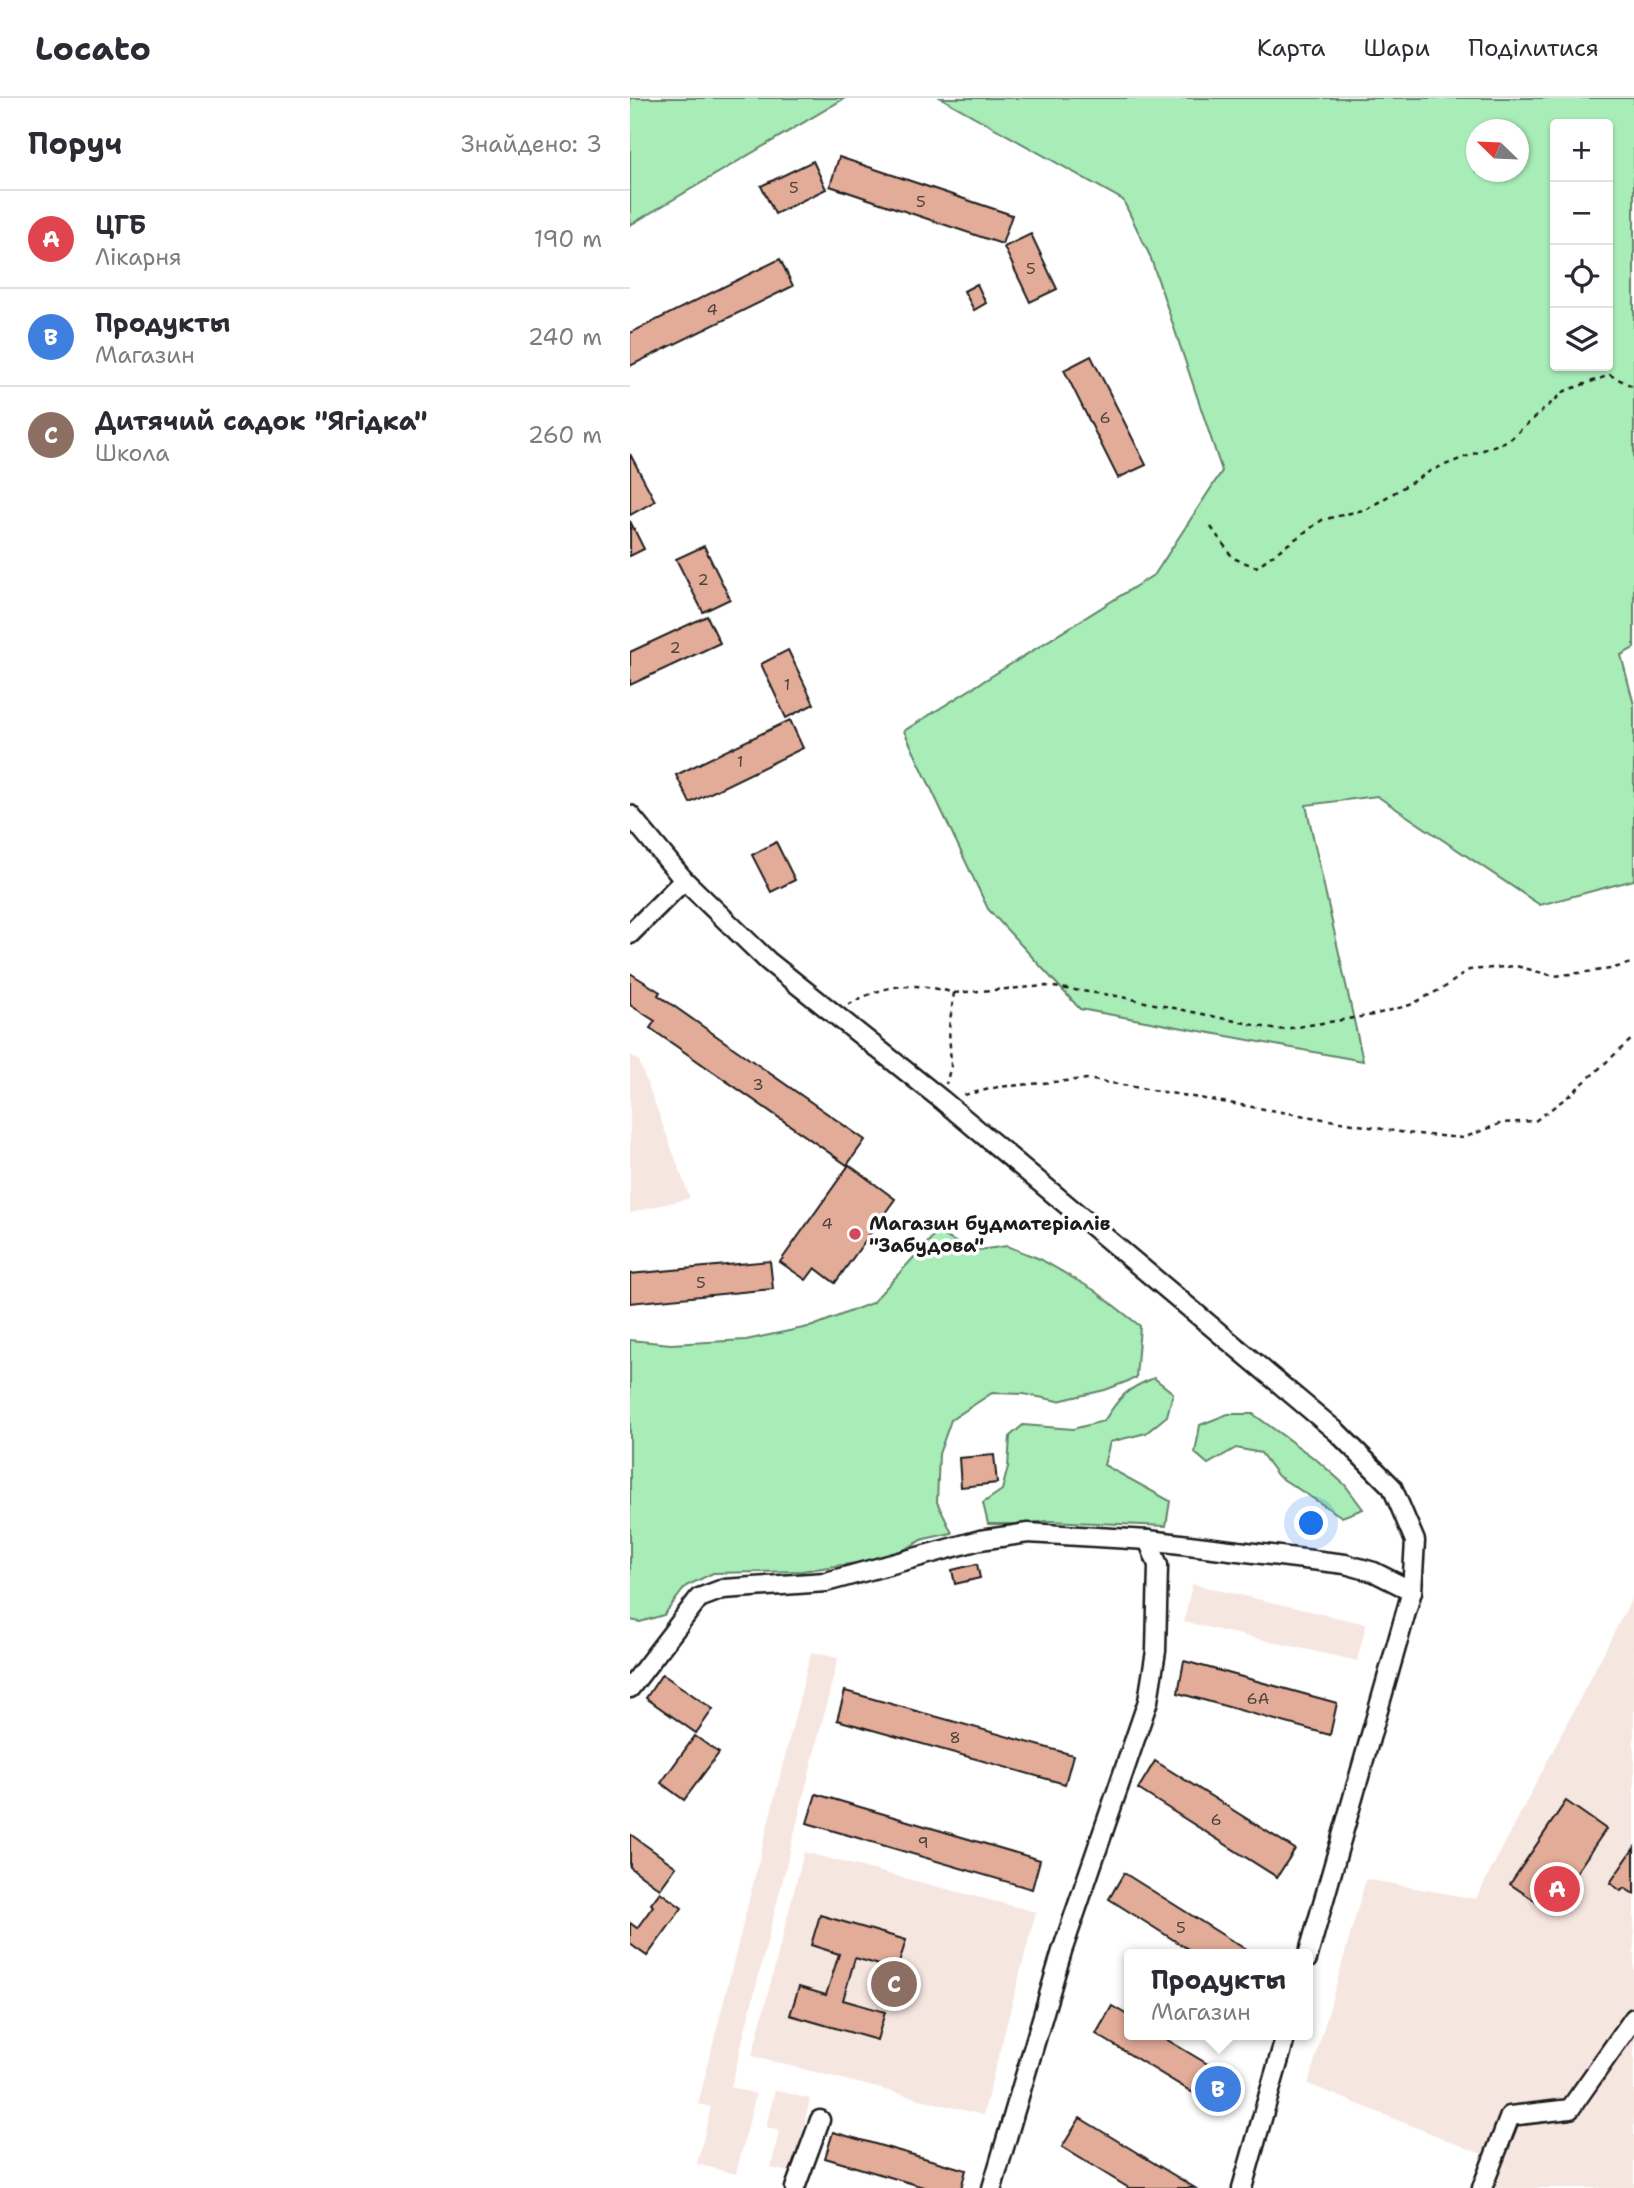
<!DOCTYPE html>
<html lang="uk">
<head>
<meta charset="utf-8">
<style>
  body { margin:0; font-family:"Shantell Sans",sans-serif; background:#f7f7f7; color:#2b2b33 }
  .controls { position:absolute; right:21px; top:21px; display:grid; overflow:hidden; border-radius:7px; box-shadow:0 2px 5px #0004 }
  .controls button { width:63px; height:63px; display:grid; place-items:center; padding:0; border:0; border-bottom:2px solid #e1e1e2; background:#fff; color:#2b2b33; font:35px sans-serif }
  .compass { position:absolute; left:836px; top:21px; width:63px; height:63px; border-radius:50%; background:#fff; box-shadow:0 2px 5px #0004; rotate:293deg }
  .you { position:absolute; left:682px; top:1426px; width:24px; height:24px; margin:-18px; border:5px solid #fff; border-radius:50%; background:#1a73e8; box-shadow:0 0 0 10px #1a73e833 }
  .badge { display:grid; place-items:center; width:46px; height:46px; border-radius:50%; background:#b45309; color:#fff; font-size:23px; font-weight:700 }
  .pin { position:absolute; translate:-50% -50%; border:4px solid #fff; box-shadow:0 2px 7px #0006 }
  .popup { position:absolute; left:494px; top:1851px; width:189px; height:91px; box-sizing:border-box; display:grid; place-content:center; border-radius:7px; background:#fff; filter:drop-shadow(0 2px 5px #0005); font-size:23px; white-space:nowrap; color:#7c7c81 }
  .popup b { font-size:26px; color:#2b2b33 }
  .popup::after { content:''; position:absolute; left:50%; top:100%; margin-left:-14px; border:14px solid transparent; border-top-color:#fff }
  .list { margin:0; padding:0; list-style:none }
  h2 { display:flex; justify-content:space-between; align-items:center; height:91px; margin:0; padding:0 28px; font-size:30px }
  h2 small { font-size:23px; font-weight:400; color:#7c7c81 }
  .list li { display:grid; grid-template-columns:46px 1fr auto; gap:21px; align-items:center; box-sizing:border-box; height:98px; padding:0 28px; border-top:2px solid #e1e1e2 }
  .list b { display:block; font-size:26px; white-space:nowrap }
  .list p { margin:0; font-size:23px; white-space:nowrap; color:#7c7c81 }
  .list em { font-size:23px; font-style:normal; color:#7c7c81 }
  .icon { flex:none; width:38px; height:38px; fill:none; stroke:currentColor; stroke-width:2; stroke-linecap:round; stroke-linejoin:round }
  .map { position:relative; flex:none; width:1004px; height:2090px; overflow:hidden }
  header { display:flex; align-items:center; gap:42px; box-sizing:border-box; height:98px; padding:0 35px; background:#fff; border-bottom:2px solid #e1e1e2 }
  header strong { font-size:33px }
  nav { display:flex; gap:38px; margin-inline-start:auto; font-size:24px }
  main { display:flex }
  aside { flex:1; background:#fff }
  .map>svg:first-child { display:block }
  .built { fill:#f6e6e0 }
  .green { fill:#a8ecb7; stroke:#62846a; stroke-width:2; fill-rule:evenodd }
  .building { fill:#e2ac98; stroke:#1c1c1c; stroke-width:2 }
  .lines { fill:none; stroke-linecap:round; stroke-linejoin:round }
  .minor-casing { stroke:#1c1c1c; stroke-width:23 }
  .path { stroke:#1c1c1c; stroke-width:2.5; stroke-dasharray:5 5; stroke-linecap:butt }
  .minor { stroke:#fff; stroke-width:18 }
  .poi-dot { fill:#d1495b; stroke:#fff; stroke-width:2.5 }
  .labels { text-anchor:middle; stroke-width:7; stroke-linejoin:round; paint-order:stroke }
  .number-label { font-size:16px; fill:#4e403b }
  .poi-label { font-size:19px; font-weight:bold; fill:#1c1c1c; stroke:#fff; text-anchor:start }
</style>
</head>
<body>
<header>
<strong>Locato</strong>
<nav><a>Карта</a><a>Шари</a><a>Поділитися</a></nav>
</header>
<main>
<aside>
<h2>Поруч<small>Знайдено: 3</small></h2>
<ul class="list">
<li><span class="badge" style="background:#e0444e">A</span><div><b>ЦГБ</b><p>Лікарня</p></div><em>190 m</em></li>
<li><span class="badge" style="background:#3f7fe0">B</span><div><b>Продукты</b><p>Магазин</p></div><em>240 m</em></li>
<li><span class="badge" style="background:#8d6e63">C</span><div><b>Дитячий садок &quot;Ягідка&quot;</b><p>Школа</p></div><em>260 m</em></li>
</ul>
</aside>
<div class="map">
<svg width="1004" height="2090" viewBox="0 0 1004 2090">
  <rect width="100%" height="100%" fill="#fff"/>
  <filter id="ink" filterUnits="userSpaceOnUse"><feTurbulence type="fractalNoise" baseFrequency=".0143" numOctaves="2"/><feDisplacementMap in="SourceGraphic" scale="14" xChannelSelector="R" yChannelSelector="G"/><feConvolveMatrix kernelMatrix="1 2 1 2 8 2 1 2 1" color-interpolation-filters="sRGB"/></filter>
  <g filter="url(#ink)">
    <g class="built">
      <path d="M0 956 9 963 60 1100 0 1115Z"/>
      <path d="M562 1486 736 1526 727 1563 554 1524Z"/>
      <path d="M1004 1496V2090H844L852 2056 678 1986 736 1781 846 1801Z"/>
      <path d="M181 1554 208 1560 101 1989 126 1996 106 2076 67 2066 81 2009 68 2006Z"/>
      <path d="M174 1754 406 1814 353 2017 122 1958Z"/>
      <path d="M145 1992 180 2001 163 2075 141 2070 149 2033 136 2029Z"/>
    </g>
    <g class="green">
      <path d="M0 0H215L0 127Z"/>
      <path d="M311 0H1004V550L991 557 1004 607V782L910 807 747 698 676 707 733 963 450 911 358 811 274 633 525 476 592 373 520 158 493 102ZM978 26V268H925V26ZM846 32H888V74H846Z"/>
      <path d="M307 1134 342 1153 377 1148 410 1161 464 1192 510 1228 506 1280 475 1292 428 1303 394 1296 362 1295 321 1322 309 1356 307 1404 322 1435 294 1441 265 1457 226 1465 172 1473 83 1475 56 1488 34 1517 10 1524 0 1522V1242L41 1246 116 1242 183 1228 242 1205Z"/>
      <path d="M524 1280 543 1295 537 1318 516 1335 480 1344 474 1367 540 1403 536 1428 418 1423 389 1426H358L353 1405 372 1392 378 1369 380 1338 393 1327 443 1331 474 1323C490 1298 496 1291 524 1280Z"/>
      <path d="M598 1316H623L688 1363 715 1387 733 1411 712 1419 648 1378 631 1355 606 1350 578 1366 565 1355 570 1327Z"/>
    </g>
    <g class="building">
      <path d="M209 59 382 117 372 146 200 88Z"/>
      <path d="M183 63 196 91 145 116 131 88Z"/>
      <path d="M401 136 427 191 400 204 374 149Z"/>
      <path d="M150 161 163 188 0 268V235Z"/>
      <path d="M347 186 356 205 344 212 334 193Z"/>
      <path d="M461 258 516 367 488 380 434 272Z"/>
      <path d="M0 356 25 403 0 417Z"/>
      <path d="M0 423 14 451 0 458Z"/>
      <path d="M74 448 100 501 73 514 46 461Z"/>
      <path d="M77 518 90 545 0 587V554Z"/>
      <path d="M158 552 184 606 156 620 131 566Z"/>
      <path d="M160 622 173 650 60 705 46 677Z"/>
      <path d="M146 744 165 782 141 794 122 757Z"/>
      <path d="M0 875 30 894 28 897 235 1042 217 1067 20 930 25 923 0 907Z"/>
      <path d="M219 1067 265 1101 205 1185 185 1170 176 1182 150 1164Z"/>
      <path d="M140 1163 143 1191 0 1205V1176Z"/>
      <path d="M364 1357 367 1385 331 1389 329 1360Z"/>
      <path d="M347 1466 350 1480 325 1486 322 1472Z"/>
      <path d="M554 1563 707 1605 700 1637 548 1595Z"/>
      <path d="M32 1576 83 1611 66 1635 16 1600Z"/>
      <path d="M215 1593 443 1657 435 1686 207 1622Z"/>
      <path d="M65 1638 89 1655 54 1702 31 1685Z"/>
      <path d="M525 1663 665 1751 647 1779 508 1691Z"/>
      <path d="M186 1696 410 1762 402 1791 177 1725Z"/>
      <path d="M936 1703 976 1731 920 1813 880 1786Z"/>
      <path d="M0 1736 46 1769 30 1791 0 1769Z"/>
      <path d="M1004 1750V1796L994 1790 991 1793 980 1785Z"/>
      <path d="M494 1775 623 1856H566L479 1801Z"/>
      <path d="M30 1794 52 1810 17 1858 0 1846V1825L7 1830 23 1808 21 1806Z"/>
      <path d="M190 1817 276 1842 267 1872 225 1860 213 1902 255 1914 247 1942 160 1917 169 1889 196 1897 209 1856 181 1847Z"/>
      <path d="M482 1908 499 1918V1937H529L596 1977 580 2005 466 1936Z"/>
      <path d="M450 2020 565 2090H499L432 2049Z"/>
      <path d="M203 2034 336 2072 331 2090H297L195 2060Z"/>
    </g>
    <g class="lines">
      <g class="minor-casing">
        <g id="minor">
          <path d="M0 717 54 782 138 863 312 1002 707 1334 762 1389 785 1443 782 1493 677 1861"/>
          <path d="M0 836 54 782"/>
          <path d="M0 1590 69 1500 93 1491 196 1484 350 1442 398 1435 518 1442 715 1466 744 1474 782 1493"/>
          <path d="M165 2090 190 2022"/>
          <path d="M362 2090 432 1853 518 1603 526 1553 528 1467 518 1442"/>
          <path d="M612 2090 656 1937"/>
          <path d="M852 2090 880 2018 940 2011 1004 1920"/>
        </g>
      </g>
      <g class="path">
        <path d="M581 429 603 460 626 469 692 422 737 411 802 372 879 342 935 293 980 277 1004 289"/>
        <path d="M324 895 416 888 487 898 648 932 743 917 780 907 815 889 839 872 886 868 924 878 981 871 1004 864"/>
        <path d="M218 907C254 886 283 883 324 895L319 930 321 968 316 986"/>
        <path d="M334 997 368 989 457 981 776 1035 833 1040 872 1025 905 1023 940 997 1004 939"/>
      </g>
      <use href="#minor" class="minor"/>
    </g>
  </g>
  <circle class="poi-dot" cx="225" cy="1136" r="7"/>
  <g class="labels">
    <g class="number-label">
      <text x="164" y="95">5</text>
      <text x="291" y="109">5</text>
      <text x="401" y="176">5</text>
      <text x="82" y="217">4</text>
      <text x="475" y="325">6</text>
      <text x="73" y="487">2</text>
      <text x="45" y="555">2</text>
      <text x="157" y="592">1</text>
      <text x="110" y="669">1</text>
      <text x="128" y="992">3</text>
      <text x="197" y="1131">4</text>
      <text x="71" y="1190">5</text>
      <text x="628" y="1606">6А</text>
      <text x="325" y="1645">8</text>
      <text x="586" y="1727">6</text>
      <text x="293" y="1750">9</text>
      <text x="551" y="1835">5</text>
    </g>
    <g class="poi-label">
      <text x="239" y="1132">Магазин будматеріалів<tspan x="239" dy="22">"Забудова"</tspan></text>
    </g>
  </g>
</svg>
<div class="controls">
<button>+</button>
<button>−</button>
<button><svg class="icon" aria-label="locate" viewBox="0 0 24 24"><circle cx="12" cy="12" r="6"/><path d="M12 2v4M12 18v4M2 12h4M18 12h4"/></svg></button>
<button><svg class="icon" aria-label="layers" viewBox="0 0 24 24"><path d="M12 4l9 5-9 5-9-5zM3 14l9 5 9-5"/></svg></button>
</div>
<svg class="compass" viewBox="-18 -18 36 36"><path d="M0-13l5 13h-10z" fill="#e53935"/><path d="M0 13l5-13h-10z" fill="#7c7c81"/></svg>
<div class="you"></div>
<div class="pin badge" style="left:927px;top:1791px;background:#e0444e">A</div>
<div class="pin badge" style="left:588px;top:1991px;background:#3f7fe0">B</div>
<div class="popup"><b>Продукты</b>Магазин</div>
<div class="pin badge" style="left:264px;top:1886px;background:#8d6e63">C</div>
</div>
</main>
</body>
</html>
